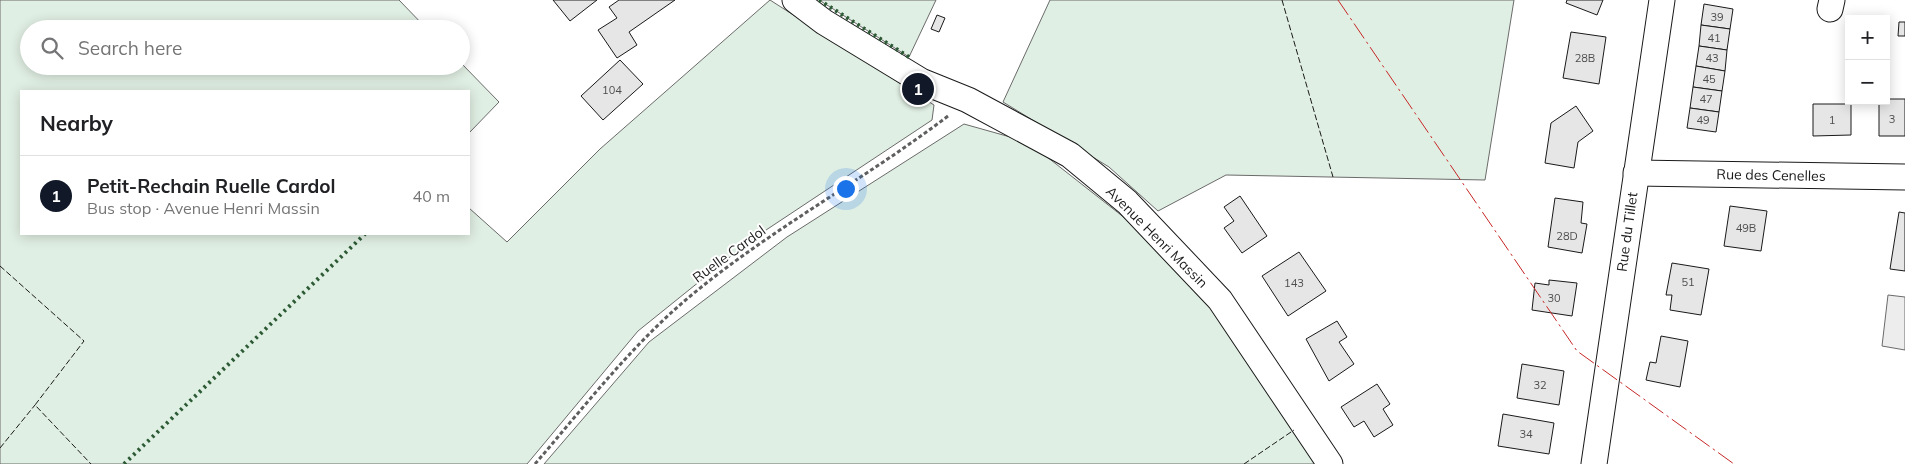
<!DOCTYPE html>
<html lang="en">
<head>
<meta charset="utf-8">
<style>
  body { margin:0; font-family:Mulish,sans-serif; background:#f2f2f2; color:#202124 }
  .controls { position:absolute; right:15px; top:15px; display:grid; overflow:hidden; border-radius:0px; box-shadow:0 2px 12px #0003 }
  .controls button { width:45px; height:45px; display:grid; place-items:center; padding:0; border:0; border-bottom:1px solid #e0e0e0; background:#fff; color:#202124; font:25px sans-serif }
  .you { position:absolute; left:845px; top:188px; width:18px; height:18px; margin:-12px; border:4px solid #fff; border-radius:50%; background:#1a73e8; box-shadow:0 0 0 8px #1a73e833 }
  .badge { display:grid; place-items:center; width:32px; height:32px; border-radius:50%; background:#111827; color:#fff; font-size:16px; font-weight:700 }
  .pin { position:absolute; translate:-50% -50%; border:2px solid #fff; box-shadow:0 1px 5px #0006 }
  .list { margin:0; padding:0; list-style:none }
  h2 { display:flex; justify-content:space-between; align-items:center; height:65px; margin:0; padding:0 20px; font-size:21px }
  h2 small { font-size:16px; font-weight:400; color:#757577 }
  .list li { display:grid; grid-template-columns:32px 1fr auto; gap:15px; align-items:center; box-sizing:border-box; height:80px; padding:0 20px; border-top:1px solid #e0e0e0 }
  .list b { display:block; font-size:19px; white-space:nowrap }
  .list p { margin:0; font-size:16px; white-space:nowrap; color:#757577 }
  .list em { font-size:16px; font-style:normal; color:#757577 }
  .icon { flex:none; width:28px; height:28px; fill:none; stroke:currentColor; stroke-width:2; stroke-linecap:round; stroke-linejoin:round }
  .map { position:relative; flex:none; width:1905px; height:464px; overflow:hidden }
  .search { position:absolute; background:#fff; box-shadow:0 2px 12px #0003; left:20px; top:20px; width:450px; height:55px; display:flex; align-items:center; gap:12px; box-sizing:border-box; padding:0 18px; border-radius:28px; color:#757577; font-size:19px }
  .panel { position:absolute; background:#fff; box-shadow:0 2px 12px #0003; left:20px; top:90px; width:450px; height:145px; border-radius:0px }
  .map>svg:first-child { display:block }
  .green { fill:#e0efe3; stroke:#6a6a6a }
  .parking { fill:#ededed; stroke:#6a6a6a }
  .building { fill:#e6e6e6; stroke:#1a1a1a }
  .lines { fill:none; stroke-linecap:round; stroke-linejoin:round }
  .minor-casing { stroke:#1a1a1a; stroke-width:27 }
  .path { stroke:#5f5f5f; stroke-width:3; stroke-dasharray:4 2.5; stroke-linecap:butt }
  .minor { stroke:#fff; stroke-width:25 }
  .hedge { stroke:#2b5a34; stroke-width:4; stroke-dasharray:2.5 4; stroke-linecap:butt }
  .fence { stroke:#1a1a1a; stroke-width:1; stroke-dasharray:6 2.5; stroke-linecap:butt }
  .power { stroke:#c62828; stroke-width:1; stroke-dasharray:18 4 2.5 4; stroke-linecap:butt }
  .labels { text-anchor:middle; stroke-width:4; stroke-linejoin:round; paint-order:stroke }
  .number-label { font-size:11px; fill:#4d4d4d }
  .street-label { font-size:14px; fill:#1a1a1a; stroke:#fff }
</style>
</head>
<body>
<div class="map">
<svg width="1905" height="464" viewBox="0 0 1905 464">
  <rect width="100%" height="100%" fill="#fff"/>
  <g class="green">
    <path d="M0 0H399L427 29H29V66H461V63L499 102 469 133V91H21V234H469V208L507 242 600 149 770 0 934 105 932 120 751 240 638 331 527 464H0Z"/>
    <path d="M819 0H936L909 57Z"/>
    <path d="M1050 0H1514L1485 180 1226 175 1158 211 1109 167 1003 102Z"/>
    <path d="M964 124 1028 142 1149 237 1222 321 1316 464H544L649 342 787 237Z"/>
  </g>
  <path class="parking" d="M1888 295 1905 297V350L1882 346Z"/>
  <g class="building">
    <path d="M553 0H597L570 21Z"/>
    <path d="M619 0H675L629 32 637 45 617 58 598 30 617 18 609 7Z"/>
    <path d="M1567 0H1603L1597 15 1566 3Z"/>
    <path d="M1704 4 1733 9 1730 29 1701 25Z"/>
    <path d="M937 15 945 18 939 32 931 29Z"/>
    <path d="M1899 22H1905V36H1898Z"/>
    <path d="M1701 25 1730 29 1727 50 1699 46Z"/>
    <path d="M1571 32 1606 37 1599 84 1563 78Z"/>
    <path d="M1699 46 1727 50 1725 71 1696 66Z"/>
    <path d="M620 60 643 84 603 120 581 96Z"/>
    <path d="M1696 66 1725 71 1722 91 1693 87Z"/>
    <path d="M1693 87 1722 91 1719 112 1690 108Z"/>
    <path d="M1886 99H1905V136H1879V101H1886Z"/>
    <path d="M1813 104H1851V135L1813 136Z"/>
    <path d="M1576 106 1593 131 1578 142 1574 168 1545 163 1551 123Z"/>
    <path d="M1690 108 1719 112 1716 132 1687 128Z"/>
    <path d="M1240 196 1267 236 1242 253 1224 228 1234 221 1224 207Z"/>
    <path d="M1555 198 1583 202 1581 223 1587 224 1582 253 1548 247Z"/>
    <path d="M1730 206 1767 211 1761 251 1724 246Z"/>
    <path d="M1899 212 1905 213V271L1890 269Z"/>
    <path d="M1299 252 1326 291 1288 316 1262 276Z"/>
    <path d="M1672 263 1709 269 1701 315 1670 310 1672 295H1666Z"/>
    <path d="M1549 280 1577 283 1572 316 1532 310 1535 283 1549 285Z"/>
    <path d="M1337 321 1347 337 1339 342 1354 364 1329 381 1306 339Z"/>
    <path d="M1661 336 1688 341 1680 387 1646 380 1650 362 1656 363Z"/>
    <path d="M1522 364 1564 371 1559 405 1517 398Z"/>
    <path d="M1377 384 1390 404 1383 409 1393 425 1374 437 1364 421 1354 427 1341 407Z"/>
    <path d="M1503 414 1554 423 1549 454 1498 446Z"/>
  </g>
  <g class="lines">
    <g class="minor-casing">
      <g id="minor">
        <path d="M795 0 824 22 921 81 968 100 1070 155 1127 202 1220 300 1330 464"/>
        <path d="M1830 9 1832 0"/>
        <path d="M1636 173 1905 177"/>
        <path d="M1594 464 1662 0"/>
      </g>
    </g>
    <path class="path" d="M535 464C584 407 631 346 688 298 769 230 864 180 948 116"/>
    <use href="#minor" class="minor"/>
    <g class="hedge">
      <path d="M819 0 909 57"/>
      <path d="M124 464 365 234"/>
    </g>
    <g class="fence">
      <path d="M1282 0 1333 177"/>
      <path d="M0 266 84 341 35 405 91 464"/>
      <path d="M0 448 35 405"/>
      <path d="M1244 464 1294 430"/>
    </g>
    <path class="power" d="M1338 0 1577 351 1734 464"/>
  </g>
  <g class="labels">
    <g class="number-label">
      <text x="1717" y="21">39</text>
      <text x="1714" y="42">41</text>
      <text x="1585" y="62">28B</text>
      <text x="1712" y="62">43</text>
      <text x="1709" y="83">45</text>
      <text x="612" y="94">104</text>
      <text x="1706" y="103">47</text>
      <text x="1892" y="123">3</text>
      <text x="1703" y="124">49</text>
      <text x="1832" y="124">1</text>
      <text x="1746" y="232">49B</text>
      <text x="1567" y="240">28D</text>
      <text x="1688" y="286">51</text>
      <text x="1294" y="287">143</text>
      <text x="1554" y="302">30</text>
      <text x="1540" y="389">32</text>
      <text x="1526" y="438">34</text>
    </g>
    <g class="street-label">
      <text transform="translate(1771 175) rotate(1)" y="5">Rue des Cenelles</text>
      <text transform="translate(1627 232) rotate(-82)" y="5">Rue du Tillet</text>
      <text transform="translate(1157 237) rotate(45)" y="5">Avenue Henri Massin</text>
      <text transform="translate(729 254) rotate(-36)" y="5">Ruelle Cardol</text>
    </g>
  </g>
</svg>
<div class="controls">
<button>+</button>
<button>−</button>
</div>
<div class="you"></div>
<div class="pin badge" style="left:918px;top:89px">1</div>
<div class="search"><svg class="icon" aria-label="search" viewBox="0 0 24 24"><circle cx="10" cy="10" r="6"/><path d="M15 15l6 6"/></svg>Search here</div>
<section class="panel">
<h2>Nearby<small></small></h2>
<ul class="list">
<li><span class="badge">1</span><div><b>Petit-Rechain Ruelle Cardol</b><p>Bus stop · Avenue Henri Massin</p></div><em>40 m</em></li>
</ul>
</section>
</div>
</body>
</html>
